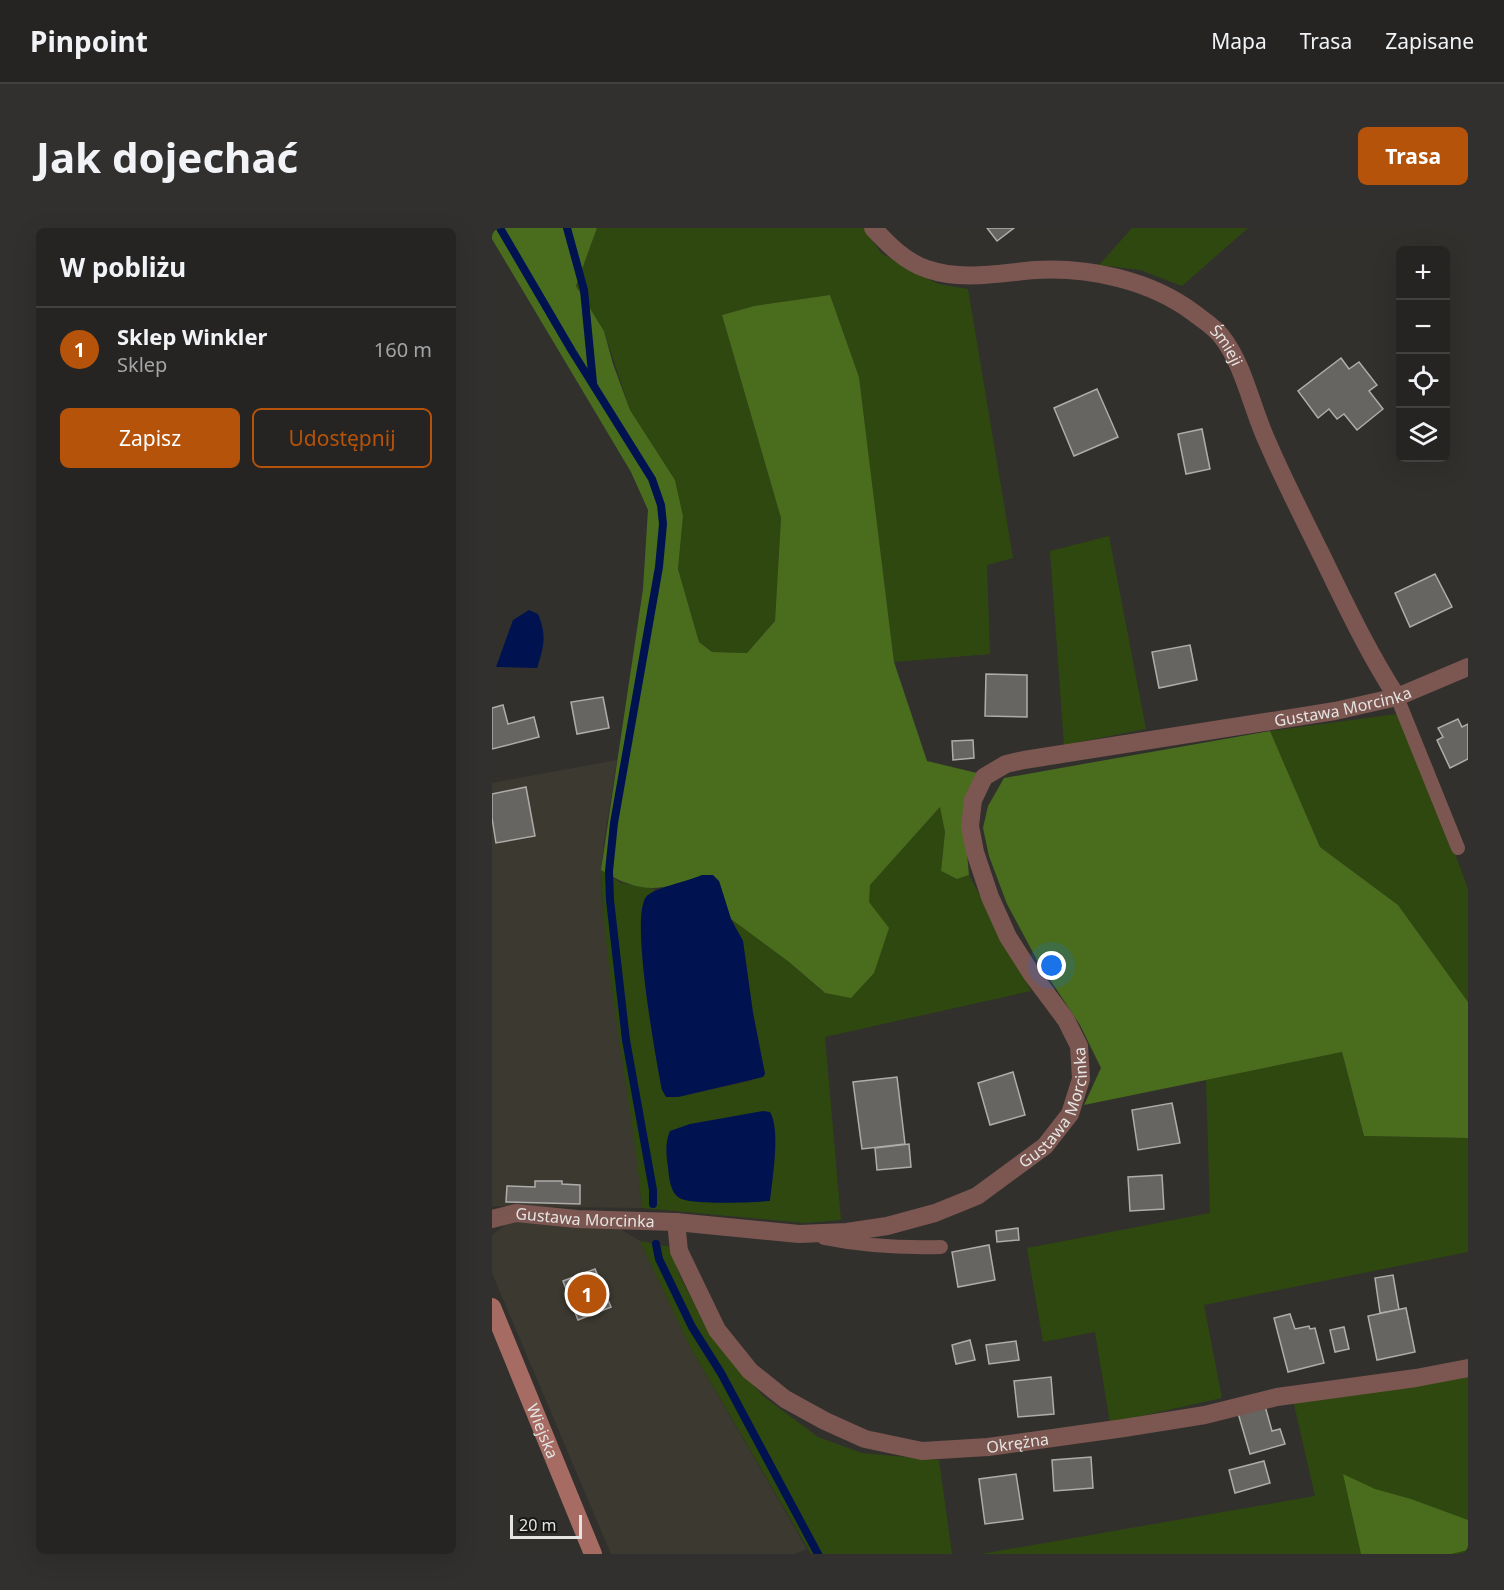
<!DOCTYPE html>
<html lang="pl">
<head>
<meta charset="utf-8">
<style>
  body { margin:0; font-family:"Noto Sans",sans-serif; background:#31302f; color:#f1f3f6 }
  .controls { position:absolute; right:18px; top:18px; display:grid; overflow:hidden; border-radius:9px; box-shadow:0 6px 24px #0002 }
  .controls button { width:54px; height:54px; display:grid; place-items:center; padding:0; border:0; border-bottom:2px solid #424140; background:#252422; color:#f1f3f6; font:30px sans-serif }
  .scale { position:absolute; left:18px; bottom:15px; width:72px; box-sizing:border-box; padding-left:6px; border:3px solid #e4e4e2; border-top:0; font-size:16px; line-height:21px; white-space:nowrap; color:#e4e4e2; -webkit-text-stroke:4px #181817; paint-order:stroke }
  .you { position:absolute; left:560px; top:738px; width:21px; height:21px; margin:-15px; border:4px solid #fff; border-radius:50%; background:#1a73e8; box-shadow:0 0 0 9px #1a73e833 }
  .badge { display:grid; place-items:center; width:39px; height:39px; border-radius:50%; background:#b45309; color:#fff; font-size:20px; font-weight:700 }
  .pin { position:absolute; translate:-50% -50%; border:3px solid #fff; box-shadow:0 2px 6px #0006 }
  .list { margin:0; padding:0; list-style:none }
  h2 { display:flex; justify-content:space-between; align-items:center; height:78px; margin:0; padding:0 24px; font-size:26px }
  h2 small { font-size:20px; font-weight:400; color:#a3a4a5 }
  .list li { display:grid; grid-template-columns:39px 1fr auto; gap:18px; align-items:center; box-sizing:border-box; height:84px; padding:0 24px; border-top:2px solid #424140 }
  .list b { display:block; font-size:22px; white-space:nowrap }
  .list p { margin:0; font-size:20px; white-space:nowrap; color:#a3a4a5 }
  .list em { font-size:20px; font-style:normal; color:#a3a4a5 }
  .actions { display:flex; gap:12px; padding:18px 24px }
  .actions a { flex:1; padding:14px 0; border:2px solid #b45309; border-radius:9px; text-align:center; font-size:21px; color:#b45309 }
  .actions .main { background:#b45309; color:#fff }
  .icon { flex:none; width:33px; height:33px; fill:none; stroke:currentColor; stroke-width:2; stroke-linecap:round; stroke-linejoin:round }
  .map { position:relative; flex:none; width:976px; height:1326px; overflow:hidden; border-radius:9px }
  header { display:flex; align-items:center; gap:36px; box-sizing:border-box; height:84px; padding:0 30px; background:#252422; border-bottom:2px solid #424140 }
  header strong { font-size:28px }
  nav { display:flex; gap:33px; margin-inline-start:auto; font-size:21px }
  .intro { display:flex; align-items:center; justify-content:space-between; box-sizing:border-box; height:144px; padding:0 36px }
  h1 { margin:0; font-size:42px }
  .button { padding:15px 27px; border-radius:9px; background:#b45309; color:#fff; font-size:21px; font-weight:700 }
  main { display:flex; gap:36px; padding:0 36px }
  aside { flex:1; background:#252422; border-radius:9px; box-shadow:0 6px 24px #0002 }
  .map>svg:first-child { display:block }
  .built { fill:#3c3930 }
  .green { fill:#2f480f }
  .forest { fill:#496d1d }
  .water { fill:#001350 }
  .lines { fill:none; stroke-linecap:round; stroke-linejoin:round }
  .stream { stroke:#001350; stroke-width:8 }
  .building { fill:#666562; stroke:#aeadaa; stroke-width:1.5 }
  .lane { stroke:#7c5650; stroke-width:14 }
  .street { stroke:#7c5650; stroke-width:18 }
  .secondary { stroke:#a66b62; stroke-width:18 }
  .labels { text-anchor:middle; stroke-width:4.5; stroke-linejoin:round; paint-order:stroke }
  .street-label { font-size:16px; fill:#e4e4e2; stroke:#181817 }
</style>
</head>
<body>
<header>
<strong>Pinpoint</strong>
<nav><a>Mapa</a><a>Trasa</a><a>Zapisane</a></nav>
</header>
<div class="intro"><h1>Jak dojechać</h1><a class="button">Trasa</a></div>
<main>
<aside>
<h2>W pobliżu<small></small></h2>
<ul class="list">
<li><span class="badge">1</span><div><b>Sklep Winkler</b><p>Sklep</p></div><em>160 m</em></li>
</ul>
<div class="actions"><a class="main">Zapisz</a><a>Udostępnij</a></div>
</aside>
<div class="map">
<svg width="976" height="1326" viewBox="0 0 976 1326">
  <rect width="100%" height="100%" fill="#31302d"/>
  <g class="built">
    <path d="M125 532 112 614 109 642 110 672 145 929 150 980 0 978V555Z"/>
    <path d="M18 993 125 999 148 1013 198 1119 315 1321 303 1326H119L0 1045V1007Z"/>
  </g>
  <g class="green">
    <path d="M105 0H373L389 25 446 56 476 61 521 330 495 337 498 426 402 434 367 149 338 67 262 78 230 87 289 290 283 393 255 425 220 424 207 414 186 341 191 288 183 252 138 182 112 103 84 58Z"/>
    <path d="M640 0H756L690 58 648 42 607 37Z"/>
    <path d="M617 308 654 501 572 517 558 323Z"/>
    <path d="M912 485 976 661V774L906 677 828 619 778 503Z"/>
    <path d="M449 578 453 604 449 643 465 651 477 647 539 763 333 809 349 992 313 995 150 980C140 867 113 756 109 642L129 655 163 661C149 674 149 686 149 704L165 835 174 869H186L258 853 273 846 260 778 251 713 239 691 297 734 332 765 377 674V657Z"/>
    <path d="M850 824 872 908 976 910V1024L712 1077 730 1170 618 1195 603 1104 551 1114 535 1020 718 985 714 852Z"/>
    <path d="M148 1013 178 1019 187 1046 218 1107 271 1168 326 1209 370 1225 447 1232 460 1326H319L198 1119Z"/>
    <path d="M976 1144V1326H489L823 1268 801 1172Z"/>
  </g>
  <g class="forest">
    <path d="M0 0H105L84 58 112 103 121 136 138 182 183 252 191 288 186 341 207 414 220 424 255 425 283 393 289 290 230 87 262 78 338 67 367 149 402 434 435 533 485 545 473 604 477 647 465 651 449 643 453 604 448 579 378 657 377 674 397 700 382 745 359 770 333 765 297 734 239 691 227 653 210 647C169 664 147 666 109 642L151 361 156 282 139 244 0 11Z"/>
    <path d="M778 503 828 619 906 677 976 774V910L872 908 850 824 592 877 609 840 588 797 545 732 515 676 497 628 491 600 496 578 512 550Z"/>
    <path d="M851 1246 883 1261 919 1271 976 1292V1322L959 1326H869Z"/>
  </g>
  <g class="water">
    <path d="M37 382 46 386C55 408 52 418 45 440L4 439 21 392Z"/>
    <path d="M210 647H221L227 653 239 691 251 713 261 785 273 846 271 849 186 869H174L170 862C164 831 138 690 154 669 161 660 197 653 210 647Z"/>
    <path d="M271 883 278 884C289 902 280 952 278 973 263 974 195 978 186 969 178 963 177 949 176 939 174 927 173 914 178 903L198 896Z"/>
  </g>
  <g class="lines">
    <g class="stream">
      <path d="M8 0 80 123 160 251 169 277 171 296 167 339 122 595 117 643 118 672 134 812 161 962V976"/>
      <path d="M75 0 92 62 101 155"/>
      <path d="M164 1016 167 1031 200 1099 229 1145 326 1326"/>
    </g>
  </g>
  <g class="building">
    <path d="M495 0H522L505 13Z"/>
    <path d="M849 130 857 141 867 134 885 157 877 163 891 181 865 202 852 186 845 191 837 181 826 190 806 163Z"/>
    <path d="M605 161 626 209 582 228 562 180Z"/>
    <path d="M710 201 718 241 694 246 686 206Z"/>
    <path d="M943 346 960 379 918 399 903 365Z"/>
    <path d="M698 417 705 452 667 460 660 424Z"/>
    <path d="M494 446 535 447V489L493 488Z"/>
    <path d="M111 469 117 500 85 506 79 474Z"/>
    <path d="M11 477 16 496 42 489 47 509 0 521V480Z"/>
    <path d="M966 491 970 499 976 496V531L958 540 945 512 951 509 946 500Z"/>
    <path d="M481 512 482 530 461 532 460 513Z"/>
    <path d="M34 559 43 608 4 615 0 590V566Z"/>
    <path d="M521 844 533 887 498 897 486 855Z"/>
    <path d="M405 849 413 916 370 921 361 854Z"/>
    <path d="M680 875 688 915 646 922 640 882Z"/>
    <path d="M417 916 419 939 385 942 383 920Z"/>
    <path d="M670 947 672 981 638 983 636 949Z"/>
    <path d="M43 953H70V956L88 957V976L14 974 15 958 43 959Z"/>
    <path d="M526 1000 527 1012 505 1014 504 1003Z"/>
    <path d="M497 1017 503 1052 466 1059 460 1024Z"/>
    <path d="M103 1041 119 1079 86 1092 71 1053Z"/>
    <path d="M901 1047 907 1082 888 1085 883 1050Z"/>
    <path d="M914 1080 923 1124 885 1132 876 1088Z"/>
    <path d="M798 1086 803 1101 817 1098 818 1101 823 1100 832 1135 796 1144 782 1090Z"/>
    <path d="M852 1099 857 1121 843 1124 838 1102Z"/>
    <path d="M478 1112 483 1132 464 1136 460 1117Z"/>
    <path d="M524 1113 527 1132 497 1136 494 1117Z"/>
    <path d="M559 1149 562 1186 526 1189 522 1153Z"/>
    <path d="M773 1178 780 1203 788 1201 793 1216 758 1226 746 1185Z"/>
    <path d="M599 1229 601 1260 562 1263 560 1232Z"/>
    <path d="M772 1233 778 1255 743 1265 737 1242Z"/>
    <path d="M524 1246 531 1291 493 1296 487 1251Z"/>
  </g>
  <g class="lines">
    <g class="lane">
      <path d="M905 469 966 620"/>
      <path d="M332 1010C371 1018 410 1020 449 1019"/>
    </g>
    <g class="street">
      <path id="s1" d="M381 0C396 16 413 34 435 41 469 53 508 45 543 42 597 39 658 52 702 85 711 92 724 100 730 109 752 137 760 181 775 213 791 251 810 287 828 324 852 373 875 423 905 469"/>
      <path id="s2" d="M0 991 24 985 85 991 184 994 307 1006 355 1004 395 998 443 985 485 968 553 918 578 886 589 851 587 818 574 792 539 745 516 709 498 669 483 624 478 598 481 572 492 549 514 536 532 532 843 483 905 469 976 439"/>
      <path id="s3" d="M184 994 187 1023 225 1102 258 1143 293 1171 333 1193 373 1211 430 1223 496 1219 632 1200 713 1187 785 1169 924 1150 976 1140"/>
    </g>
    <path class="secondary" id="s4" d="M0 1079 101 1326"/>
  </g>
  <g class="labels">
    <g class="street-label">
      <text dy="6" stroke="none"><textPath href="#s1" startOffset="392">Śmieji</textPath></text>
      <text dy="6" stroke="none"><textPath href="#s2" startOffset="1354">Gustawa Morcinka</textPath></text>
      <text dy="6" stroke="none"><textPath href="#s2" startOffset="616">Gustawa Morcinka</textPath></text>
      <text dy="6" stroke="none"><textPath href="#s2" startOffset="94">Gustawa Morcinka</textPath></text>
      <text dy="6" stroke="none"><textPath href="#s4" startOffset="134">Wiejska</textPath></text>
      <text dy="6" stroke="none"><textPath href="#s3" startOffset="458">Okrężna</textPath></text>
    </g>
  </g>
</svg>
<div class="controls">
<button>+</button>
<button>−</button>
<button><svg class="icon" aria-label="locate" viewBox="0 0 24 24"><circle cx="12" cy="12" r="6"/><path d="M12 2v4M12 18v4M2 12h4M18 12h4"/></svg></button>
<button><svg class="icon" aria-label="layers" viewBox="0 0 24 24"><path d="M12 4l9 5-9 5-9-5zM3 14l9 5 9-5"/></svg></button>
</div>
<div class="scale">20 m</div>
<div class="you"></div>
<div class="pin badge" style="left:95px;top:1066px">1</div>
</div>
</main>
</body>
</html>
